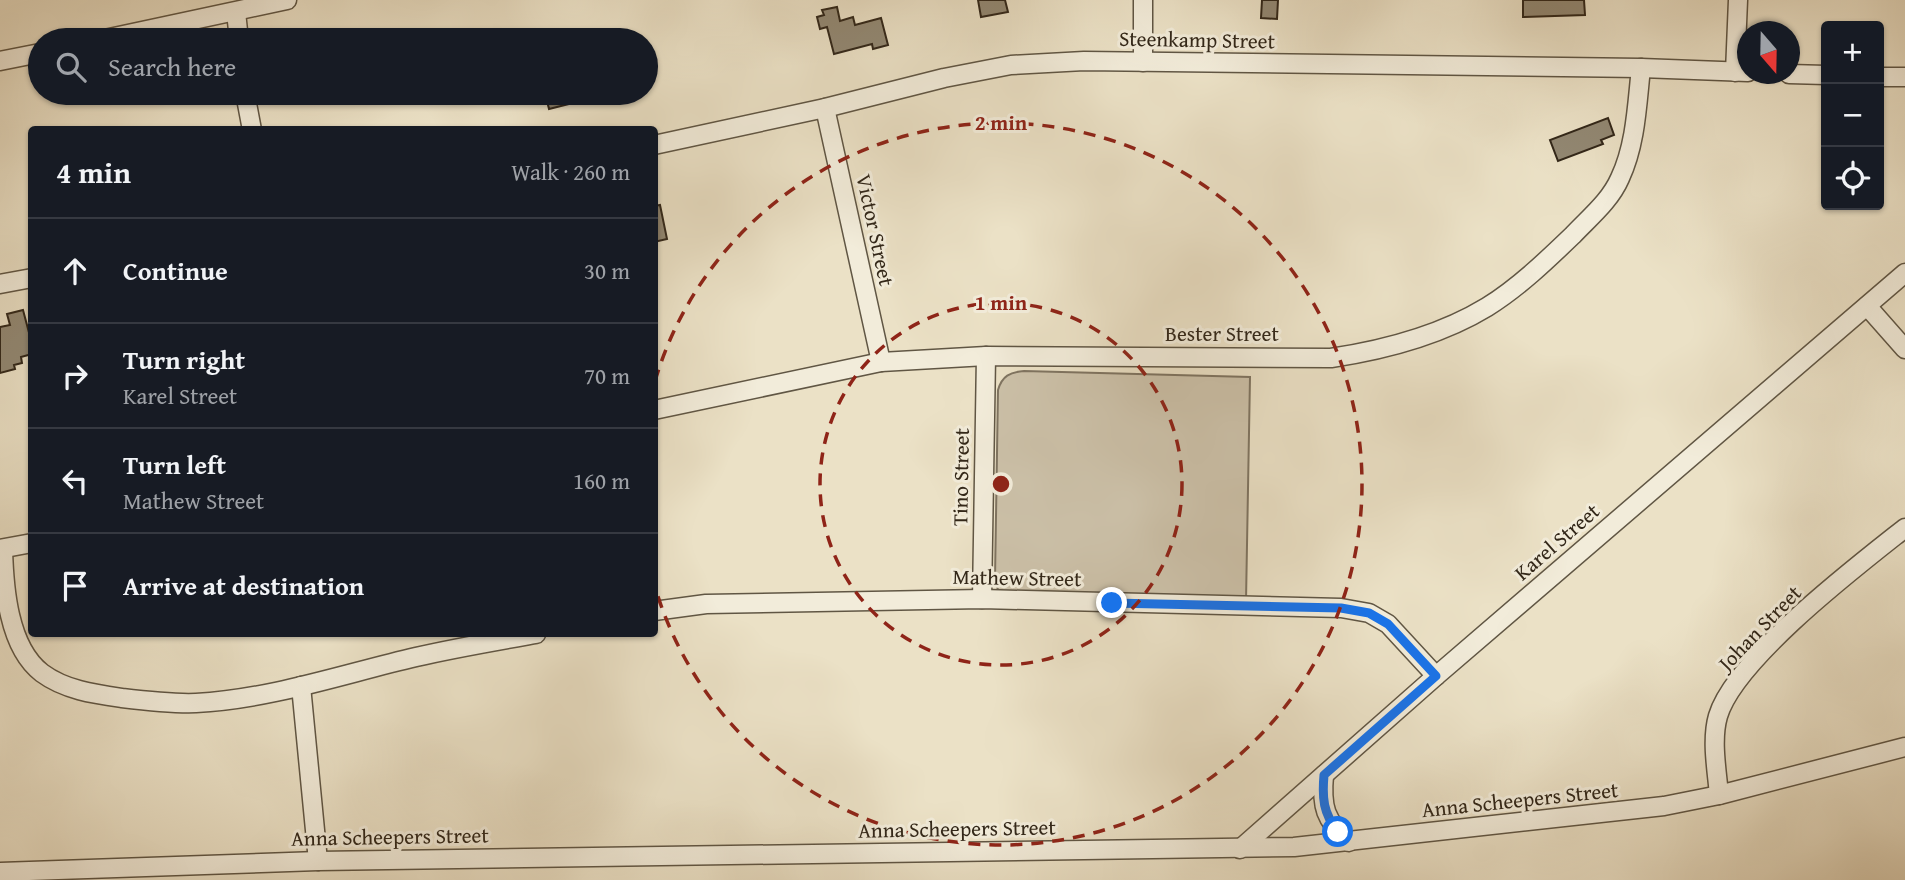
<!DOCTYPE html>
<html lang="en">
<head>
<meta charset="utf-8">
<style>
  body { margin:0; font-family:"Gentium Book Plus",serif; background:#242831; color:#f1f3f6 }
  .controls { position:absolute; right:21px; top:21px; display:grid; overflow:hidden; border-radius:7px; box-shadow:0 2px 5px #0004 }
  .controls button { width:63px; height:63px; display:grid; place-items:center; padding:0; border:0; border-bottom:2px solid #363941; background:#171b24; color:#f1f3f6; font:35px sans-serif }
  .compass { position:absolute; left:1737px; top:21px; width:63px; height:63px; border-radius:50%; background:#171b24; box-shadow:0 2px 5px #0004; rotate:160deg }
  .stop { position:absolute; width:21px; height:21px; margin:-16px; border:5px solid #1a73e8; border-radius:50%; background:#fff }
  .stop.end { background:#1a73e8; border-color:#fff; box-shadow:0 2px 7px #0008 }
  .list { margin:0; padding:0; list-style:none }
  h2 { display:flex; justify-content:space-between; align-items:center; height:91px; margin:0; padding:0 28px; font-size:30px }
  h2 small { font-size:23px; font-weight:400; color:#9ea1a6 }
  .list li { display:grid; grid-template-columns:46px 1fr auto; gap:21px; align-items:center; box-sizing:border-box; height:105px; padding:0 28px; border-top:2px solid #363941 }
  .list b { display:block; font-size:26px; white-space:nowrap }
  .list p { margin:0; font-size:23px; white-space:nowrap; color:#9ea1a6 }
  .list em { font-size:23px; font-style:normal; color:#9ea1a6 }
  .icon { flex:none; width:38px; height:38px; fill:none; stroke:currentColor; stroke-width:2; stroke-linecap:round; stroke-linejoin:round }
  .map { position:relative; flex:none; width:1905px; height:880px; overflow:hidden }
  .search { position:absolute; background:#171b24; box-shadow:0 2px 5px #0004; left:28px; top:28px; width:630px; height:77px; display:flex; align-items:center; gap:18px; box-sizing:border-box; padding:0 24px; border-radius:38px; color:#9ea1a6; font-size:26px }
  .panel { position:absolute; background:#171b24; box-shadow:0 2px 5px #0004; left:28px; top:126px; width:630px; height:511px; border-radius:7px }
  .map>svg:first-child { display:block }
  .green { fill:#ccc1a9; stroke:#7f7461; stroke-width:2 }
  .building { fill:#928873; stroke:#322719; stroke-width:2 }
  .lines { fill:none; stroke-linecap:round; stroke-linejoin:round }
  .minor-casing { stroke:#605644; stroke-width:21 }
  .minor { stroke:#f2ecda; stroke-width:18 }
  .route { stroke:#1a73e8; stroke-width:9 }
  .ring { fill:none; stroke:#8f2418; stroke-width:3.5; stroke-dasharray:12 9 }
  .labels { text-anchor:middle; stroke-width:6; stroke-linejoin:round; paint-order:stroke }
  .street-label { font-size:21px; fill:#322719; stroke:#f2ecda }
  .centre { fill:#8f2418; stroke:#f2ecda; stroke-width:3.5 }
  .ring-label { font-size:21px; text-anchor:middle; font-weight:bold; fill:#8f2418; stroke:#f2ecda; stroke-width:6; stroke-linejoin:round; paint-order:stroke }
</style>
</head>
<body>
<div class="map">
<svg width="1905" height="880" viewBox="0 0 1905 880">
  <rect width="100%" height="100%" fill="#ebe1c6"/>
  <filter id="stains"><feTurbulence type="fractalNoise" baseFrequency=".00286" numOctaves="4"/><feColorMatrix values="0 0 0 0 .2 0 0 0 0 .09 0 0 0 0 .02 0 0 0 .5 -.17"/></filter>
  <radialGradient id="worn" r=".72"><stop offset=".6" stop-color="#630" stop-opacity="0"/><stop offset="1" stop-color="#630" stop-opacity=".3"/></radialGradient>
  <path class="green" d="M1024 371 1250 377 1246 601 1005 594 998 590 995 579 998 390C1002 376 1010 372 1024 371Z"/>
  <g class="building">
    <path d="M978 0H1005L1008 12 981 17Z"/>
    <path d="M1262 0H1278L1277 19 1261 18Z"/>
    <path d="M1523 0H1584L1585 15 1523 17Z"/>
    <path d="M837 7 840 21 853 17 855 25 881 18 888 45 873 49 872 44 834 54 827 27 820 29 817 17 824 15 822 10Z"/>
    <path d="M545 93H597V97L549 109Z"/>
    <path d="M1608 118 1614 135 1601 140 1603 144 1558 161 1550 140Z"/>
    <path d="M660 205 667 239 654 242V206Z"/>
    <path d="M23 310 32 344V354L21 357 22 363 14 365 15 369 0 373V327L10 325 7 314Z"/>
  </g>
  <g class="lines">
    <g class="minor-casing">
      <g id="minor">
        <path d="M236 12 239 40"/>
        <path d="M100 40 287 0"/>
        <path d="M0 61 40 53"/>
        <path d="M1143 62V0"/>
        <path d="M1735 72 1738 0"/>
        <path d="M1789 74 1826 75"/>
        <path d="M1879 77H1905"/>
        <path d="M245 93 252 130"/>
        <path d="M825 108 881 362"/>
        <path d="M654 145 825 108 944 78 1011 65 1084 61 1641 68 1748 72"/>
        <path d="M0 284 32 278"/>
        <path d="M1867 306 1905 349"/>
        <path d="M654 410 881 362 986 356 1331 358C1384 350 1441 335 1487 307 1519 287 1547 260 1573 235 1590 217 1610 201 1620 178 1636 144 1637 104 1641 68"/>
        <path d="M0 549 32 543"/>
        <path d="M3 549C4 587 8 647 42 673 65 690 94 694 122 698 147 701 172 704 196 703 271 699 343 674 416 657 455 648 496 641 536 634"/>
        <path d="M982 599 986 356"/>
        <path d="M654 611 706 604 982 599 1341 608 1369 613 1388 624 1436 676"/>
        <path d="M301 686 318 861"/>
        <path d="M1324 775C1321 807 1325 820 1349 842"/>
        <path d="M1719 795C1717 771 1711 740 1718 716 1735 659 1857 566 1905 528"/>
        <path d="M1240 849 1436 676 1905 273"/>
        <path d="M0 872 318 861 1294 847 1664 806 1719 795 1905 747"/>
      </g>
    </g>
    <use href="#minor" class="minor"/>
  </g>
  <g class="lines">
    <path class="route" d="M1112 603 1341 608 1369 613 1388 624 1436 676 1324 775C1322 798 1323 813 1338 832"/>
  </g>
  <g class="ring">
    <circle cx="1001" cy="484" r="181"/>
    <path d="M655 381A361 361 0 1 1 655 587"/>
  </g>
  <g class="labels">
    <g class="street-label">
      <text transform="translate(1197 40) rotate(1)" y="7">Steenkamp Street</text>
      <text transform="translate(875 230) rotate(78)" y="7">Victor Street</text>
      <text x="1222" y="341">Bester Street</text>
      <text transform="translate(961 477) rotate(-89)" y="7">Tino Street</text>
      <text transform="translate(1557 542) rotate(-41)" y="7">Karel Street</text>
      <text transform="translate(1017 578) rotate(1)" y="7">Mathew Street</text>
      <text transform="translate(1760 628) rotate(-46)" y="7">Johan Street</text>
      <text transform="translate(1520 800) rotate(-6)" y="7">Anna Scheepers Street</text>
      <text transform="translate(957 829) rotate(-1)" y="7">Anna Scheepers Street</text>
      <text transform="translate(390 837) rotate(-1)" y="7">Anna Scheepers Street</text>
    </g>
  </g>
  <circle cx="1001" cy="484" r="10" class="centre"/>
  <g class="ring-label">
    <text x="1001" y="130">2 min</text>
    <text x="1001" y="310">1 min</text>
  </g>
  <rect width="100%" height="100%" filter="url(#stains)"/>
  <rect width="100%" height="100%" fill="url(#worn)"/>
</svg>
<div class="controls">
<button>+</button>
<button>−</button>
<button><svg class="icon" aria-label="locate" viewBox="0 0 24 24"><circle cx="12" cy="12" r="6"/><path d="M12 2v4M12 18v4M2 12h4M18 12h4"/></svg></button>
</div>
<svg class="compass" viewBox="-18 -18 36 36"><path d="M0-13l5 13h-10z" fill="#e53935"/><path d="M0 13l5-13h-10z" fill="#9ea1a6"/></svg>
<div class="stop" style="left:1338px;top:832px"></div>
<div class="stop end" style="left:1112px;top:603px"></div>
<div class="search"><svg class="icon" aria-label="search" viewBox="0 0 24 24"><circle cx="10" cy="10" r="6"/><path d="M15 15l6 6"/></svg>Search here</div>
<section class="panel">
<h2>4 min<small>Walk · 260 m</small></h2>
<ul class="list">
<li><svg class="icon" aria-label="ahead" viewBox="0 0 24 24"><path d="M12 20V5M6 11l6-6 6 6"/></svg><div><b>Continue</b></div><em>30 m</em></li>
<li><svg class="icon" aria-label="right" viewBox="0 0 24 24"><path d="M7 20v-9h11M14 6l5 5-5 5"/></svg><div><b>Turn right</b><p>Karel Street</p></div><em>70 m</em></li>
<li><svg class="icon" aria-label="left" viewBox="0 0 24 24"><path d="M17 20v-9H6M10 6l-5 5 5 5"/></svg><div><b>Turn left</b><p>Mathew Street</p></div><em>160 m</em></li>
<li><svg class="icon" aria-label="arrive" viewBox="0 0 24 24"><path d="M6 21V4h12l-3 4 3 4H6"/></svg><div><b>Arrive at destination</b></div></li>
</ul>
</section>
</div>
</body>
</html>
